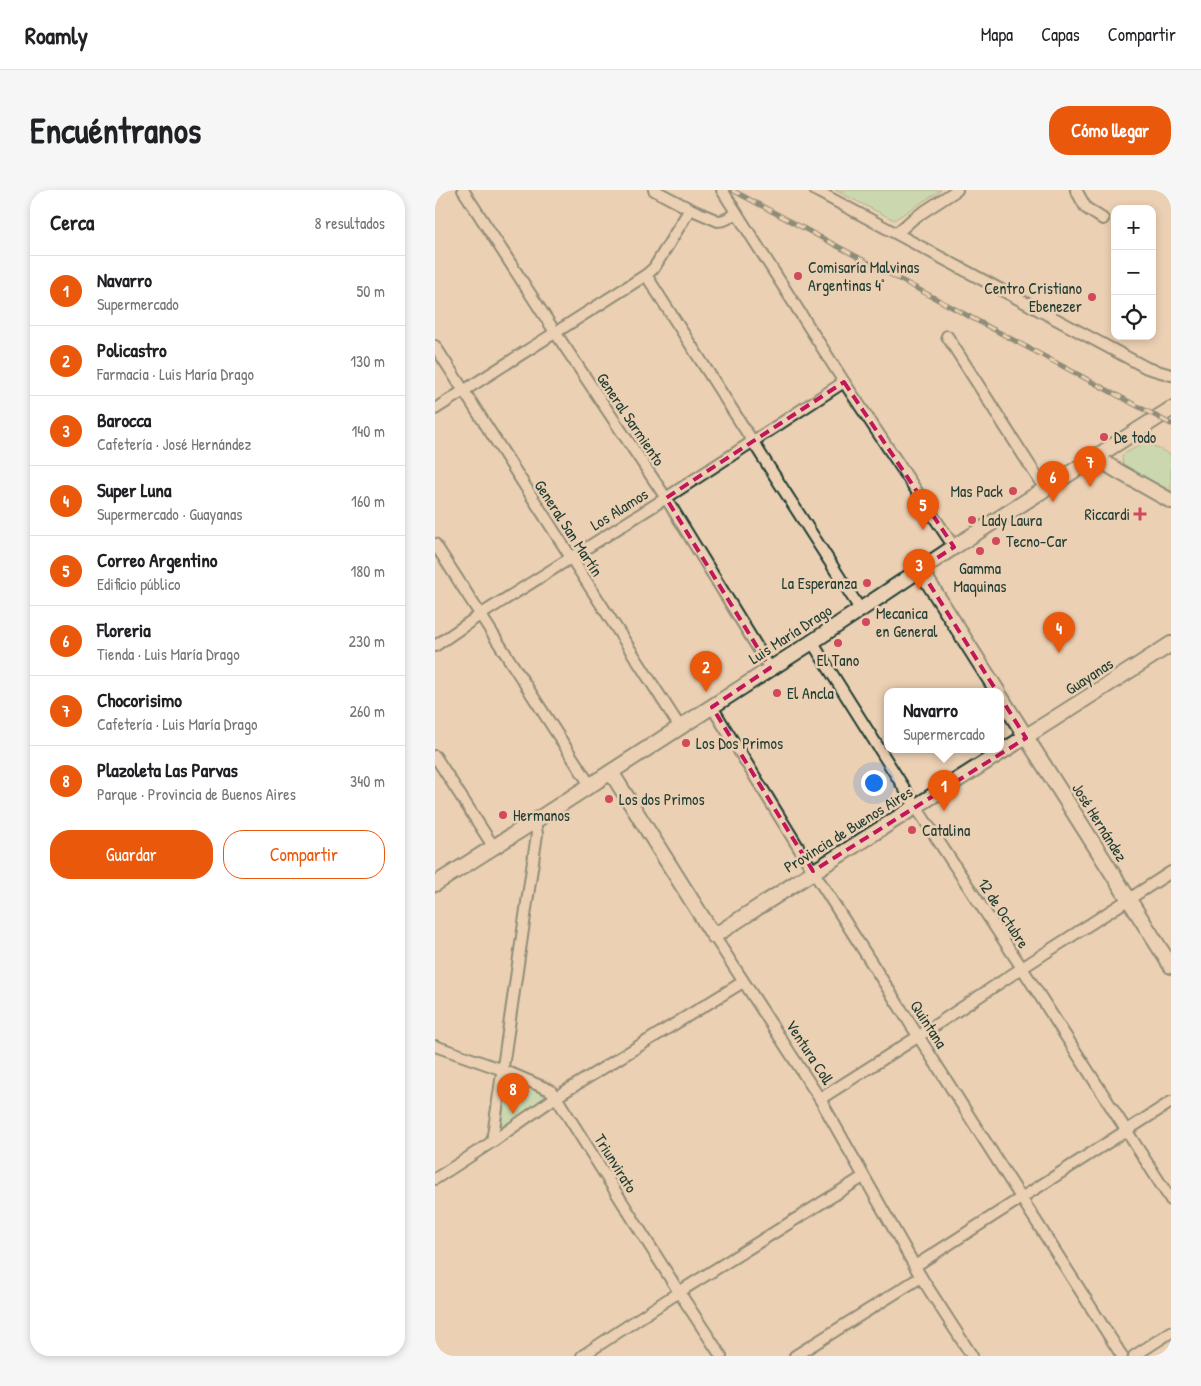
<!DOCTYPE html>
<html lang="es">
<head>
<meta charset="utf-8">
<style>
  body { margin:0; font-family:"Patrick Hand",sans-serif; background:#f6f6f6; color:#202124 }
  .controls { position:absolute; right:15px; top:15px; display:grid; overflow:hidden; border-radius:10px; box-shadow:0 2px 8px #0003 }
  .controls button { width:45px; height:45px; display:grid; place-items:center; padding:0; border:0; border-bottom:1px solid #e0e0e0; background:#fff; color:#202124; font:25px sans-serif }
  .you { position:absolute; left:438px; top:592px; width:18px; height:18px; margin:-12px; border:4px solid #fff; border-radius:50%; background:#1a73e8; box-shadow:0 0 0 8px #1a73e833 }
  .badge { display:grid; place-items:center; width:32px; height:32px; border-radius:50%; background:#ea580c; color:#fff; font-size:16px; font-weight:700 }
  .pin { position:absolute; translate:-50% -41px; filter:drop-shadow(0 1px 2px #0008) }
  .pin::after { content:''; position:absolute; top:26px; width:18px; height:15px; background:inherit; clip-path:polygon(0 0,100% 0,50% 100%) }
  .popup { position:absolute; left:449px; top:498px; width:120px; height:65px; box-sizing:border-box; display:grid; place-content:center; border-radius:10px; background:#fff; filter:drop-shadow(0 1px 4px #0005); font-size:16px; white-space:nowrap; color:#757577 }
  .popup b { font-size:19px; color:#202124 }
  .popup::after { content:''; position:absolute; left:50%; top:100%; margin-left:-10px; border:10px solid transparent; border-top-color:#fff }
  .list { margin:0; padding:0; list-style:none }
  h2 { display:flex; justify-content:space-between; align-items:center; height:65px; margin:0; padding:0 20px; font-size:21px }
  h2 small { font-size:16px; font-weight:400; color:#757577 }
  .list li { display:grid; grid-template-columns:32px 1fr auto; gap:15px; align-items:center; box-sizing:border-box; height:70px; padding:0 20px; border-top:1px solid #e0e0e0 }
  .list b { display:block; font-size:19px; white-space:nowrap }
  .list p { margin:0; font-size:16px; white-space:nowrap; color:#757577 }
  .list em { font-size:16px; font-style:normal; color:#757577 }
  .actions { display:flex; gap:10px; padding:15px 20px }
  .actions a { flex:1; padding:11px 0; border:1px solid #ea580c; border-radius:20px; text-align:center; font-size:18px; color:#ea580c }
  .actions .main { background:#ea580c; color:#fff }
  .icon { flex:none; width:28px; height:28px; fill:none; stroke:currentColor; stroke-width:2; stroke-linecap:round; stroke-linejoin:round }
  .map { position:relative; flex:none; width:736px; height:1166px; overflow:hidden; border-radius:20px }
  header { display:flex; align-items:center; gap:30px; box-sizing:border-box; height:70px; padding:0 25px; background:#fff; border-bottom:1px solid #e0e0e0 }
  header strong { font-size:24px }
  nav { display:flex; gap:28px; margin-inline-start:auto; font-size:18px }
  .intro { display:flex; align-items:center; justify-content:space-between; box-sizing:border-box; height:120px; padding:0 30px }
  h1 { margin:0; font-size:35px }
  .button { padding:12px 22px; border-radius:20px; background:#ea580c; color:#fff; font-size:18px; font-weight:700 }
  main { display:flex; gap:30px; padding:0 30px }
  aside { flex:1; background:#fff; border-radius:20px; box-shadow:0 2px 8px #0003 }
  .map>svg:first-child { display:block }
  .green { fill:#a3e1a8; stroke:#618f6e }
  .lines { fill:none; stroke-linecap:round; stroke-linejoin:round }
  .street-casing { stroke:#1f3d34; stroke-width:14 }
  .secondary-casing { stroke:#1f3d34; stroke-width:18 }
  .street { stroke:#ecd0b3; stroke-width:10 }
  .secondary { stroke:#ecd0b3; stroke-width:14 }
  .rail-casing { stroke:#1f3d34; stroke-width:5 }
  .rail { stroke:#ecd0b3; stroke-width:3; stroke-dasharray:9; stroke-linecap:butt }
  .marked { fill:none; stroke:#c2185b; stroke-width:4; stroke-dasharray:10 6; stroke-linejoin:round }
  .poi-dot { fill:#d1495b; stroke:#ecd0b3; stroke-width:2 }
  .labels { text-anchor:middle; stroke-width:5; stroke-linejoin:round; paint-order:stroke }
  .poi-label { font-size:16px; fill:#1f3d34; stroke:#ecd0b3; text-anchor:start }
  .street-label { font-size:16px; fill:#1f3d34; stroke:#ecd0b3 }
</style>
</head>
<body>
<header>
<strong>Roamly</strong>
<nav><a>Mapa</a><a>Capas</a><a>Compartir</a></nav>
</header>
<div class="intro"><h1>Encuéntranos</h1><a class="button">Cómo llegar</a></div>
<main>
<aside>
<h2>Cerca<small>8 resultados</small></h2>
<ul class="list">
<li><span class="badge">1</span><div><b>Navarro</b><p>Supermercado</p></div><em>50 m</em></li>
<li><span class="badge">2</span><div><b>Policastro</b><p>Farmacia · Luis María Drago</p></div><em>130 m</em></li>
<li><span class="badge">3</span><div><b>Barocca</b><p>Cafetería · José Hernández</p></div><em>140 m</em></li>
<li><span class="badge">4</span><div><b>Super Luna</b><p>Supermercado · Guayanas</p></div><em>160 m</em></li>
<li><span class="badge">5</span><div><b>Correo Argentino</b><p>Edificio público</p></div><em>180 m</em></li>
<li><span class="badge">6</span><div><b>Floreria</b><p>Tienda · Luis María Drago</p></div><em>230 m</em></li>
<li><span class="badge">7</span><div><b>Chocorisimo</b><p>Cafetería · Luis María Drago</p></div><em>260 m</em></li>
<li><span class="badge">8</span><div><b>Plazoleta Las Parvas</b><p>Parque · Provincia de Buenos Aires</p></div><em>340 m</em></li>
</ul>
<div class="actions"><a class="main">Guardar</a><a>Compartir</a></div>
</aside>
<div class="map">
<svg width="736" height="1166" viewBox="0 0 736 1166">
  <rect width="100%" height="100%" fill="#ecd0b3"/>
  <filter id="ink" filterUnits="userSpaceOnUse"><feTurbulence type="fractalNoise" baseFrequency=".02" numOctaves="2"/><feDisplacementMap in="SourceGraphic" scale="10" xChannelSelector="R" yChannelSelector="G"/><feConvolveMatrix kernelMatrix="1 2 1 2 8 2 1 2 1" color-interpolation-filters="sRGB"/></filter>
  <g filter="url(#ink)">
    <g class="green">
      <path d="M400 0H506L459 30Z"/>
      <path d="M711 252 736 265V301L692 278 688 274 687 267 689 264Z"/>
      <path d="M73 889 109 905 111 910 66 938Z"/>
    </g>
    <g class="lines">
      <g class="street-casing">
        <g id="street">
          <path d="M28 0 120 142 231 308 335 478"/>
          <path d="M219 0 255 19 283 31C291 31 295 27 301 22"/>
          <path d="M287 0 409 192 519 357"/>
          <path d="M380 0 712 178 736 185"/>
          <path d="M641 0 651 18 668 29"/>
          <path d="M462 43 479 28 522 0"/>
          <path d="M211 85 425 419"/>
          <path d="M512 146 610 299"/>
          <path d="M0 156 245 537"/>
          <path d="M0 219 211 85 219 78 255 19"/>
          <path d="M0 354 155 595"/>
          <path d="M377 452 481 617 587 778 736 1010"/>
          <path d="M0 456 45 425 231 308 409 192"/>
          <path d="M277 517 378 681 687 1166"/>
          <path d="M0 566 58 656"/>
          <path d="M279 746 385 909 486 1087 537 1166"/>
          <path d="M0 856 68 880 115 900 121 907 244 1102 286 1166"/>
          <path d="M385 909 484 846 587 778 736 682"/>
          <path d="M57 952 102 644 100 631"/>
          <path d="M0 989 57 952 121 907 308 792"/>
          <path d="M480 1076 736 912"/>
          <path d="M147 1166 244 1102 428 987"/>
          <path d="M360 1166 486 1087"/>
          <path d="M699 1166 736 1142"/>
        </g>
      </g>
      <g class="secondary-casing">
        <g id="secondary">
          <path d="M661 267 681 280 736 311"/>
          <path d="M485 379 563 502"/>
          <path d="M565 506 736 776"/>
          <path d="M176 582 279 746C430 647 584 552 736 454"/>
          <path d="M0 694 100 631 377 452 519 357 736 219"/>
        </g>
      </g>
      <use href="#street" class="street"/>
      <use href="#secondary" class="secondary"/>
      <g class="rail-casing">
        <path id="rail" d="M297 0 736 234"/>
      </g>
      <use href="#rail" class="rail"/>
    </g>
  </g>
  <path d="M0 0H736V1166H0ZM409 192 519 357 485 379 591 548 378 681 277 517 335 478 231 308Z" fill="#ecd0b3" fill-opacity=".55" fill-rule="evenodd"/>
  <path class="marked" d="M409 192 519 357 485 379 591 548 378 681 277 517 335 478 231 308Z"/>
  <g class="poi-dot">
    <circle cx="363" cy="86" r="5"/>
    <circle cx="657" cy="107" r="5"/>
    <circle cx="669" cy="247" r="5"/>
    <circle cx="578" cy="301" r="5"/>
    <path d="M702.5 316.5h5v5h5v5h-5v5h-5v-5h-5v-5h5z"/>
    <circle cx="537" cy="330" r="5"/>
    <circle cx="561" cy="351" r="5"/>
    <circle cx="545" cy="361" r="5"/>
    <circle cx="432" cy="393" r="5"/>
    <circle cx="431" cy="432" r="5"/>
    <circle cx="403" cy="453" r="5"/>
    <circle cx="342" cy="503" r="5"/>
    <circle cx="251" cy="553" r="5"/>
    <circle cx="174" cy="609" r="5"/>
    <circle cx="68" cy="625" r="5"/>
    <circle cx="477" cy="640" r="5"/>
  </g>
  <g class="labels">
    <g class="poi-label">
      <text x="373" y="83">Comisaría Malvinas<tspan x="373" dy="18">Argentinas 4°</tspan></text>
      <text x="647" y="104" text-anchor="end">Centro Cristiano<tspan x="647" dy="18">Ebenezer</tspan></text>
      <text x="679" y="253">De todo</text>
      <text x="568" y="307" text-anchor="end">Mas Pack</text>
      <text x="695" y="330" text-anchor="end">Riccardi</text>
      <text x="547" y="336">Lady Laura</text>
      <text x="571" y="357">Tecno-Car</text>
      <text x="545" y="384" text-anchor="middle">Gamma<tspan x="545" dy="18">Maquinas</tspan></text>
      <text x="422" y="399" text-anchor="end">La Esperanza</text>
      <text x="441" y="429">Mecanica<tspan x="441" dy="18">en General</tspan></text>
      <text x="403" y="476" text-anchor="middle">El Tano</text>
      <text x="352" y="509">El Ancla</text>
      <text x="261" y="559">Los Dos Primos</text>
      <text x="184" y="615">Los dos Primos</text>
      <text x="78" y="631">Hermanos</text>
      <text x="487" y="646">Catalina</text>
    </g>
    <g class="street-label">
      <text transform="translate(196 229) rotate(56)" y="6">General Sarmiento</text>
      <text transform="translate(184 319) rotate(-32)" y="6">Los Alamos</text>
      <text transform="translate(134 338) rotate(57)" y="6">General San Martín</text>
      <text transform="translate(355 444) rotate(-33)" y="6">Luis María Drago</text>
      <text transform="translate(654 486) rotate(-33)" y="6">Guayanas</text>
      <text transform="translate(665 632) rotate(58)" y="6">José Hernández</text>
      <text transform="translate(413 639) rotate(-32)" y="6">Provincia de Buenos Aires</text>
      <text transform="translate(569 723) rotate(57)" y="6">12 de Octubre</text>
      <text transform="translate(494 834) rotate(57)" y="6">Quintana</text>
      <text transform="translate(375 862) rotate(57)" y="6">Ventura Coll</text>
      <text transform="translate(181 973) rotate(58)" y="6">Triunvirato</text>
    </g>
  </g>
</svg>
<div class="controls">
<button>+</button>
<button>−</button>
<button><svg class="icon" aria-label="locate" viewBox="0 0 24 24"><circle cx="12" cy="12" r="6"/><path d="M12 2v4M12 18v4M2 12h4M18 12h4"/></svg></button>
</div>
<div class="you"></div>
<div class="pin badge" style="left:509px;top:621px">1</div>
<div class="popup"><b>Navarro</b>Supermercado</div>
<div class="pin badge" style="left:271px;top:502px">2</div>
<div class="pin badge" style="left:484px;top:400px">3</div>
<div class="pin badge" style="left:624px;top:463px">4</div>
<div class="pin badge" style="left:488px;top:340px">5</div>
<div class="pin badge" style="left:618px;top:312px">6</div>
<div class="pin badge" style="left:655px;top:297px">7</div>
<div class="pin badge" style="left:78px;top:924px">8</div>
</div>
</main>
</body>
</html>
